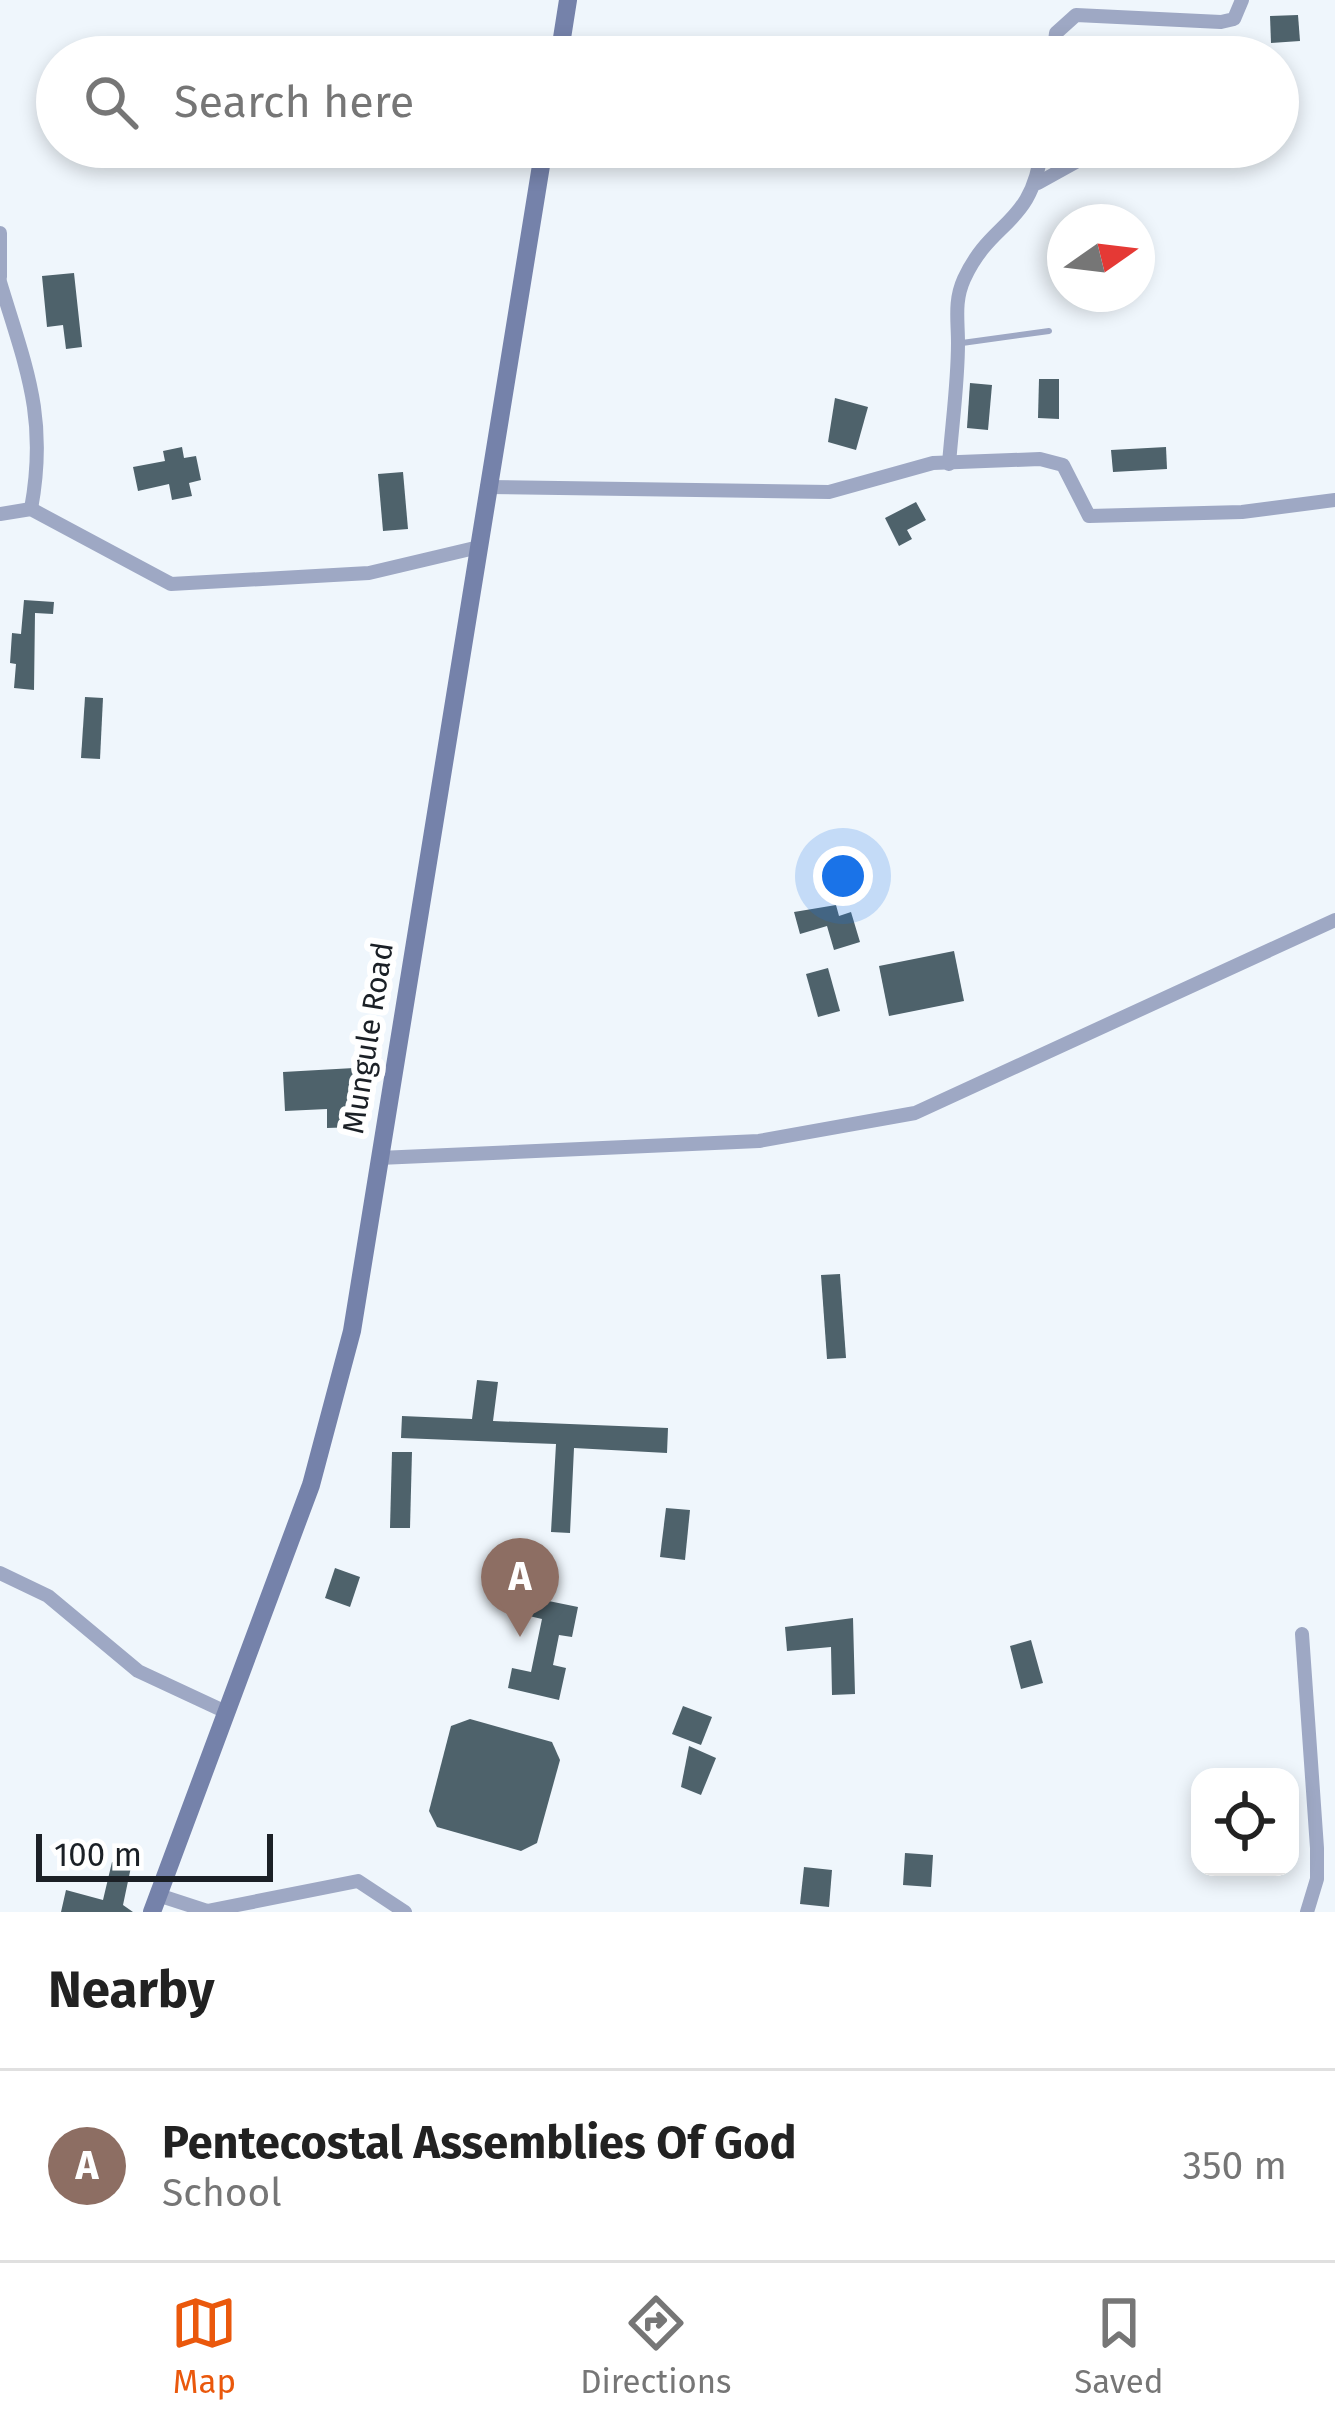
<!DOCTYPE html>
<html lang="en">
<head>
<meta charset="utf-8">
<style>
  body { margin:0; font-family:"Fira Sans",sans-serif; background:#f2f2f2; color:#222 }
  .controls { position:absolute; right:36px; bottom:36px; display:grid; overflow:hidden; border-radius:24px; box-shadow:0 6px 18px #0003 }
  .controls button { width:108px; height:108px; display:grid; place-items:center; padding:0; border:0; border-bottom:3px solid #e0e0e0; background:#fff; color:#222; font:60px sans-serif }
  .compass { position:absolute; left:1047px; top:204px; width:108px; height:108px; border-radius:50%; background:#fff; box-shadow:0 6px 18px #0003; rotate:76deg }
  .scale { position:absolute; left:36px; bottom:30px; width:237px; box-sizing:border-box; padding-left:12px; border:6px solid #1b2026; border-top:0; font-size:33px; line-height:42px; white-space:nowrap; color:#1b2026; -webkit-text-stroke:9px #fff; paint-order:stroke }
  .you { position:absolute; left:843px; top:876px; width:42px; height:42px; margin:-30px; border:9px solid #fff; border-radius:50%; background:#1a73e8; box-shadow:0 0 0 18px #1a73e833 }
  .badge { display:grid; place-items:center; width:78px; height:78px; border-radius:50%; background:#ea580c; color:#fff; font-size:39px; font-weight:700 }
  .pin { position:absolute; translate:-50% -99px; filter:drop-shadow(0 3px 6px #0008) }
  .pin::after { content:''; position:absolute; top:63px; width:42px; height:36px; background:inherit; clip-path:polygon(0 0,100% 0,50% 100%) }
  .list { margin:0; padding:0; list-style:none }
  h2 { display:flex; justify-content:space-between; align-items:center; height:156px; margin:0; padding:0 48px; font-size:51px }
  h2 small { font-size:39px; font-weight:400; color:#767676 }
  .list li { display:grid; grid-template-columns:78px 1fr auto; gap:36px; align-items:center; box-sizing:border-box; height:192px; padding:0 48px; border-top:3px solid #e0e0e0 }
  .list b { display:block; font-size:45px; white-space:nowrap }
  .list p { margin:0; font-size:39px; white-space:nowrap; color:#767676 }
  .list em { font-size:39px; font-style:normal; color:#767676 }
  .icon { flex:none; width:66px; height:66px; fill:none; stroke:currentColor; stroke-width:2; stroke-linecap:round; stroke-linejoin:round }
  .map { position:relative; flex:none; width:1335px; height:1912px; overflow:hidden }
  .search { position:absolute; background:#fff; box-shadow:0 6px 18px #0003; left:36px; right:36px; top:36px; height:132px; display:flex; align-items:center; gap:30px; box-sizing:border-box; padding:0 42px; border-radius:66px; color:#767676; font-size:45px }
  .sheet { height:348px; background:#fff }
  nav { display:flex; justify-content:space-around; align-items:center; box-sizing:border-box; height:168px; border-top:3px solid #e0e0e0; background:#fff; font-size:33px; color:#767676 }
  nav a { display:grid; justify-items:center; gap:6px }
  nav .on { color:#ea580c }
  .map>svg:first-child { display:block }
  .building { fill:#4e626b }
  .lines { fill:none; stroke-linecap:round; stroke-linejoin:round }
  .lane { stroke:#9ea8c4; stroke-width:6 }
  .street { stroke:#9ea8c4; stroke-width:14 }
  .secondary { stroke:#7582aa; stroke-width:18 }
  .labels { text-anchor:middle; stroke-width:12; stroke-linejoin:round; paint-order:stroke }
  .street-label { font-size:30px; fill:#1b2026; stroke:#fff }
</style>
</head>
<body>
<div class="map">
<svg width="1335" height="1912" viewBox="0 0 1335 1912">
  <rect width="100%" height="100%" fill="#eff6fc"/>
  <g class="building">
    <path d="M1298 15 1300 41 1271 43 1270 16Z"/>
    <path d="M74 273 82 347 66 349 63 325 47 327 42 276Z"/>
    <path d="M1039 379H1059V419L1038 418Z"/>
    <path d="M970 383 992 385 988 430 967 428Z"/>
    <path d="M835 398 868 407 856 450 828 442Z"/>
    <path d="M182 447 184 458 196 456 201 480 189 483 192 496 172 500 169 484 138 491 133 467 165 461 163 451Z"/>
    <path d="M1166 447 1167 469 1113 472 1111 450Z"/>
    <path d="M403 472 408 529 383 531 378 474Z"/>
    <path d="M916 502 926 520 907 530 912 539 899 546 885 518Z"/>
    <path d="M24 600 54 602 53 614 35 613 34 690 14 688 16 664 10 663 12 633 21 634Z"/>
    <path d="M85 697 103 698 100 759 81 758Z"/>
    <path d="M836 905 839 916 851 912 860 942 834 950 827 926 800 934 794 912Z"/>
    <path d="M954 951 964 1001 889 1016 879 966Z"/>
    <path d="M828 968 840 1011 818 1017 806 974Z"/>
    <path d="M354 1068 356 1127 327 1128V1109L285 1111 283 1072Z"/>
    <path d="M840 1274 846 1358 827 1359 821 1275Z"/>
    <path d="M477 1380 498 1382 493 1421 668 1428 667 1453 574 1448 570 1533 551 1532 556 1444 401 1438 402 1416 472 1419Z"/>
    <path d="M392 1452H412L410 1528H390Z"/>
    <path d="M666 1508 690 1510 685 1560 660 1557Z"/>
    <path d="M335 1568 360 1577 350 1607 325 1598Z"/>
    <path d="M529 1597 578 1607 572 1637 559 1635 553 1665 566 1668 559 1700 508 1688 512 1668 531 1672 542 1619 525 1615Z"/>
    <path d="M853 1618 855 1694 832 1695 831 1647 787 1651 785 1627Z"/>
    <path d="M1031 1640 1043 1683 1021 1689 1010 1646Z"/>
    <path d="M683 1706 712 1717 701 1745 672 1734Z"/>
    <path d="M470 1719 552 1742 560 1760 537 1843 521 1851 437 1827 429 1811 451 1726Z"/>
    <path d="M689 1746 716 1758 701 1795 681 1787Z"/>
    <path d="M905 1853 933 1855 931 1887 903 1885Z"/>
    <path d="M112 1862 131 1867 123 1905 133 1912H61L66 1890 103 1900Z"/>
    <path d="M804 1867 832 1870 829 1907 800 1904Z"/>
  </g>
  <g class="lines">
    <path class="lane" d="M962 343 1049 331"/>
    <g class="street">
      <path d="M1053 57 1056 33 1076 15 1221 22 1234 19 1242 0"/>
      <path d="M1038 183 1103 147"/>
      <path d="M0 233V277"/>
      <path d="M0 282C26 368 48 417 31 509"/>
      <path d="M949 464C952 424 958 383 958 343 958 320 954 301 964 279 992 218 1032 228 1042 147"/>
      <path d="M487 487 829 492 933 463 1040 459 1063 465 1089 516 1242 512 1335 500"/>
      <path d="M0 514 31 509 171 584 369 573 479 547"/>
      <path d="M379 1158 759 1141 915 1113 1335 920"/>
      <path d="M0 1573 48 1596 138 1671 226 1712"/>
      <path d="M1302 1634 1317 1848V1879L1307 1912"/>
      <path d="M158 1895 207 1911 358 1881 405 1912"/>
    </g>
    <g class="secondary">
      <path d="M559 57 568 0"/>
      <path d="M152 1912 311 1485 352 1331 544 147"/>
    </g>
  </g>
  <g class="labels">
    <g class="street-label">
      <text transform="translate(368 1038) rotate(-81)" y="10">Mungule Road</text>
    </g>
  </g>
</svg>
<div class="controls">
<button><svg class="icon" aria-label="locate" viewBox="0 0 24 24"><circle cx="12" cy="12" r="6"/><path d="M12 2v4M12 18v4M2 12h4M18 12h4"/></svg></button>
</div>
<svg class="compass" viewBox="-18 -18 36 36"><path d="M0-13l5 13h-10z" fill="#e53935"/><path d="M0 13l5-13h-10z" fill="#767676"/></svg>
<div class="scale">100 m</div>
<div class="you"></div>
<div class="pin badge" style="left:520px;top:1637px;background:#8d6e63">A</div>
<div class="search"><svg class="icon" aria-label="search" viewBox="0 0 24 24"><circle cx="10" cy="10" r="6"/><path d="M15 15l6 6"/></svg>Search here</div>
</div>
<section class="sheet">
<h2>Nearby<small></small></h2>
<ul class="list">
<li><span class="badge" style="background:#8d6e63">A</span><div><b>Pentecostal Assemblies Of God</b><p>School</p></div><em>350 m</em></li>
</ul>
</section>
<nav>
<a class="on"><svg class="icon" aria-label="map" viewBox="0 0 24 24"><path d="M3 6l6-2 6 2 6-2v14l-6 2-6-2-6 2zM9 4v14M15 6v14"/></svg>Map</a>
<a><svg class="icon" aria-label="directions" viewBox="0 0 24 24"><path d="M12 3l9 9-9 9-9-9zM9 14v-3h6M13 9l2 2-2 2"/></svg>Directions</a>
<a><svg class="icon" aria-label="saved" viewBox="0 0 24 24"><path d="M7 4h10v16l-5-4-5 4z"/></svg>Saved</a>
</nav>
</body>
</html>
